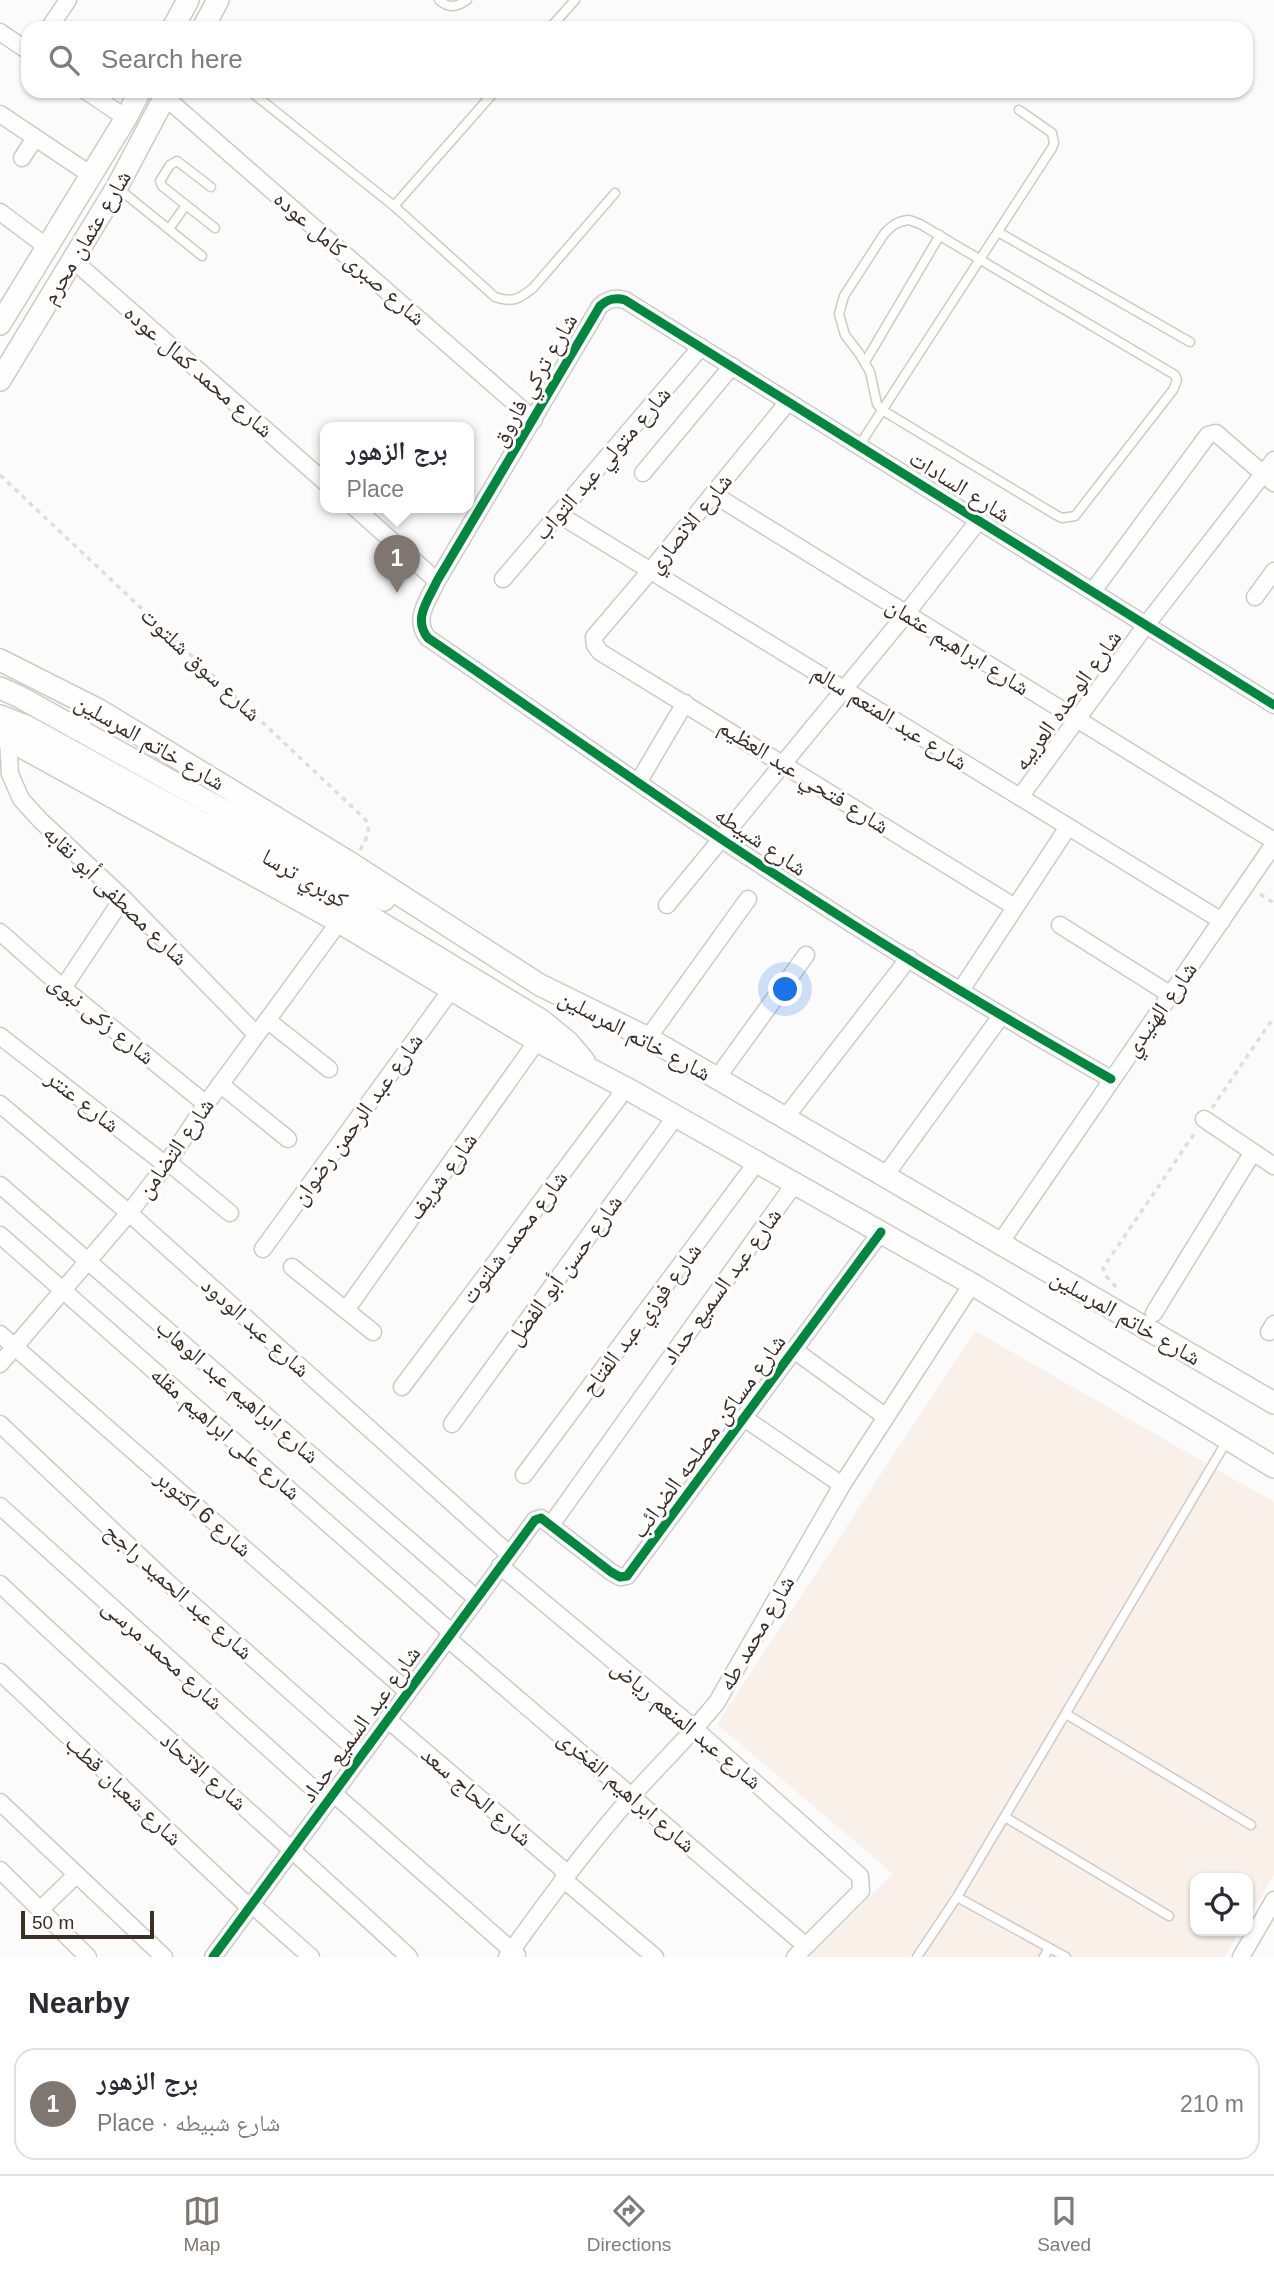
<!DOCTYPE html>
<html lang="en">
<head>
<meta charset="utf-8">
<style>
  body { margin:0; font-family:Helvetica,"Noto Naskh Arabic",sans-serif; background:#f2f2f3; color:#2b2b33 }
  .controls { position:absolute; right:21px; bottom:21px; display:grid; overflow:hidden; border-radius:14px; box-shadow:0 2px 5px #0004 }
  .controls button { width:63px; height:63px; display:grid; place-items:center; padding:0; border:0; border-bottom:2px solid #e1e1e2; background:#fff; color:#2b2b33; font:35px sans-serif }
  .scale { position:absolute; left:21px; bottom:18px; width:133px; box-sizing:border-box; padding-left:7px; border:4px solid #3b2f24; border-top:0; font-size:19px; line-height:24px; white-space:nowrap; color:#3b2f24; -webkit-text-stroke:5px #fff; paint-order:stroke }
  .you { position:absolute; left:786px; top:990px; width:24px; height:24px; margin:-18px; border:5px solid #fff; border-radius:50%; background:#1a73e8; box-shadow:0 0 0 10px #1a73e833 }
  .badge { display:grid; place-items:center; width:46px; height:46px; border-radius:50%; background:#7e766f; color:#fff; font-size:23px; font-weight:700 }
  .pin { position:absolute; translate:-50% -58px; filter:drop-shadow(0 2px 4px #0008) }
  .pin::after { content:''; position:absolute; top:37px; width:24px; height:21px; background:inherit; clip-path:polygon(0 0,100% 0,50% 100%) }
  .popup { position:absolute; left:320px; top:422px; width:154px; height:91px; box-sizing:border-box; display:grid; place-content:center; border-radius:14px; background:#fff; filter:drop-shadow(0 2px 5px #0005); font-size:23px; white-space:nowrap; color:#7c7c81 }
  .popup b { font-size:26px; color:#2b2b33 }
  .popup::after { content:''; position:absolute; left:50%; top:100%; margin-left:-14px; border:14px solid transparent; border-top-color:#fff }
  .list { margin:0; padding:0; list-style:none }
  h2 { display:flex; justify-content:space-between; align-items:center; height:91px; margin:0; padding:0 28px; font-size:30px }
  h2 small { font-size:23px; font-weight:400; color:#7c7c81 }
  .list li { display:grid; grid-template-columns:46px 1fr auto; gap:21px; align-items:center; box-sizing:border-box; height:112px; margin:0 14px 14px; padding:0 14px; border:2px solid #e1e1e2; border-radius:21px }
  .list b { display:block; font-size:26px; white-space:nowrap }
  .list p { margin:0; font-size:23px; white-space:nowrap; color:#7c7c81 }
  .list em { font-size:23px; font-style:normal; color:#7c7c81 }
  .icon { flex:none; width:38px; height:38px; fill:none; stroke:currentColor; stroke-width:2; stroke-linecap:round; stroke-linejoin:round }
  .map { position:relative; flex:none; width:1274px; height:1957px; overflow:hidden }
  .search { position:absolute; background:#fff; box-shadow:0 2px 5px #0004; left:21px; right:21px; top:21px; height:77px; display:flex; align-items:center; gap:18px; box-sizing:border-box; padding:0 24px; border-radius:21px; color:#7c7c81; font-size:26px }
  .sheet { height:217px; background:#fff }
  nav { display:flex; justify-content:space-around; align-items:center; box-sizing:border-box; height:98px; border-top:2px solid #e1e1e2; background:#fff; font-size:19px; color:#7c7c81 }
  nav a { display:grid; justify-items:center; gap:4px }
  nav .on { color:#7e766f }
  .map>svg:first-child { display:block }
  .built { fill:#f8f0e9 }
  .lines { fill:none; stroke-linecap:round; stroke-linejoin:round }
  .lane-casing { stroke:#cfcac5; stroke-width:11 }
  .street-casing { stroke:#cfcac5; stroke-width:19 }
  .secondary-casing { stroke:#cfcac5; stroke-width:24 }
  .path { stroke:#dfdedd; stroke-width:3.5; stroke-dasharray:5 5; stroke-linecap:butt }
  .lane { stroke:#fefefe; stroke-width:8 }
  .street { stroke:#fefefe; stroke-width:16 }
  .secondary { stroke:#fefefe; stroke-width:21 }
  .cycleway-casing { stroke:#fff; stroke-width:13 }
  .cycleway { stroke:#00873e; stroke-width:9 }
  .labels { text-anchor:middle; stroke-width:6; stroke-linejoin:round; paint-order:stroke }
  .street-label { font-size:23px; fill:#3b2f24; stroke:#fff }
</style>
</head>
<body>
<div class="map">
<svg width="1274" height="1957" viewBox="0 0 1274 1957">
  <rect width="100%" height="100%" fill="#fbfbfb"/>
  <path class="built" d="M975 1331 1274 1502V1875L1248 1918V1878H1195V1931H1240L1224 1957H809L893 1874 717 1724Z"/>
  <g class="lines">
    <g class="lane-casing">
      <g id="lane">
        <path d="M439 0C449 9 457 7 467 0"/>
        <path d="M550 28 575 0"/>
        <path d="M250 91 394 206 495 297C513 303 519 299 533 288L615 193"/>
        <path d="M211 187 177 161 170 165 160 181 162 186 215 228"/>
        <path d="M119 189 202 256"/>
        <path d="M394 206 495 91"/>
        <path d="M909 220 920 224 1175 375 1177 380 1173 390 1075 516 1062 518 1056 515 882 410 877 404 870 372 859 353 845 335 839 314 844 296 884 234C892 225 898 221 909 220Z"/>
        <path d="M169 229 186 205"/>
        <path d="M998 232 1190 342"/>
        <path d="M865 362 940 235"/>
        <path d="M859 446 1052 148 1054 143 1052 133 1019 110"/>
        <path d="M1066 1714 1251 1825"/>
        <path d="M1005 1817 1169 1916"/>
        <path d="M957 1897 1066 1957"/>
        <path d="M917 1957 957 1897 1228 1439"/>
        <path d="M1044 1957 1049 1948"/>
      </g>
    </g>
    <g class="street-casing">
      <g id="street">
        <path d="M49 28 68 0"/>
        <path d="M0 32 28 51"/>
        <path d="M86 91 126 118"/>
        <path d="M165 97 534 420"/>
        <path d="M0 114 91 175"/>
        <path d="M22 158 35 138"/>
        <path d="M0 212 47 247"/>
        <path d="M73 260 325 482"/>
        <path d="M788 402 651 570 594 637 595 645 600 652 1015 907"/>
        <path d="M643 473 732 366"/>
        <path d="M713 494 1274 841"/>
        <path d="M354 507 437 581"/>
        <path d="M558 514 1222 921"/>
        <path d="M503 579 701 347"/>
        <path d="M1093 591 1208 435 1216 433 1274 483"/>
        <path d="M1255 597 1274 571"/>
        <path d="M8 738 10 774 21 799 40 820 123 898 256 1034"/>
        <path d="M639 781 685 703"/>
        <path d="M1020 797 1146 625 1274 460"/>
        <path d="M667 905 906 614 979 520"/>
        <path d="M1060 925 1171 995"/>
        <path d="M0 932 63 988 206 1104"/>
        <path d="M63 988 123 898"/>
        <path d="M961 990 1068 827"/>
        <path d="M267 1020 329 1069"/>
        <path d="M0 1036 166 1165"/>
        <path d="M648 1038 748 899"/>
        <path d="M717 1078 806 955"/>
        <path d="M1111 1079C1015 1024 918 967 824 906 690 821 560 728 428 638 412 619 429 599 437 581L600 306C608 299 615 297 625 300L1274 705"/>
        <path d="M220 1084 288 1139"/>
        <path d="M0 1104 129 1213 509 1554"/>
        <path d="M785 1118 909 958"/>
        <path d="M1204 1119 1274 1166"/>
        <path d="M168 1162 230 1213"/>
        <path d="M885 1176 1001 1016"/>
        <path d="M0 1185 476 1598"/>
        <path d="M0 1235 451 1632"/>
        <path d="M1000 1243 1274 844"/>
        <path d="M263 1249 451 990"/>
        <path d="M292 1267 373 1332"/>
        <path d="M346 1310 537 1041"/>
        <path d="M1154 1313 1253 1152"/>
        <path d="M1269 1332 1274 1324"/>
        <path d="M0 1334 407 1691"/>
        <path d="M794 1350 886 1417"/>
        <path d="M0 1364 129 1213 166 1165 206 1104 339 922"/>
        <path d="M402 1387 626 1088"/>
        <path d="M744 1418 842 1485"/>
        <path d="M0 1424 165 1580 361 1754"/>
        <path d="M452 1424 676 1116"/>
        <path d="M524 1475 757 1162"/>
        <path d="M0 1506 327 1801"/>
        <path d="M551 1525 795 1183"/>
        <path d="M500 1566 695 1729 860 1876 861 1891 795 1957"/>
        <path d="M0 1584C134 1711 274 1832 409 1957"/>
        <path d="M447 1638 806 1946"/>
        <path d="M0 1672 249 1907"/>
        <path d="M387 1719 567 1873"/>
        <path d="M333 1793 517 1955"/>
        <path d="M0 1802 164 1957"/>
        <path d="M0 1870 88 1957"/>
        <path d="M563 1879 655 1957"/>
        <path d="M251 1904 311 1957"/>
        <path d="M40 1910 76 1875"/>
        <path d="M213 1957 535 1520 541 1518 611 1572 620 1577 627 1576 881 1232"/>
        <path d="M507 1957C546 1902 586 1848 631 1797 659 1765 690 1736 717 1702L842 1485 972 1284"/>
        <path d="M1241 1957 1274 1900"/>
      </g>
    </g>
    <g class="secondary-casing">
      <g id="secondary">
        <path d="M173 28 188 0"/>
        <path d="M203 28 218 0"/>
        <path d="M0 324 126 118 140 91"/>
        <path d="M0 380 117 187 168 91"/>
        <path d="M0 660 99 710 352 864 540 985 648 1038 1274 1403"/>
        <path d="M0 688 20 697 384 900"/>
        <path d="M0 716 26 726 343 900 541 1020 568 1042 584 1061"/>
        <path d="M0 735 339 922 537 1041 626 1088 972 1284 1274 1467"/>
      </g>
    </g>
    <g class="path">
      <path d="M0 475 365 819C372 830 366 839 360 850"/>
      <path d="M1260 894 1274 903"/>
      <path d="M1212 1108 1274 1017"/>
      <path d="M1116 1287 1106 1276 1103 1268 1196 1131"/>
    </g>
    <use href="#lane" class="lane"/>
    <use href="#street" class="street"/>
    <use href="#secondary" class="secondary"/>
    <g class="cycleway-casing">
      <g id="cycleway">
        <path d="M1111 1079C1015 1024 918 967 824 906 690 821 560 728 428 638 412 619 429 599 437 581L600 306C608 299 615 297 625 300L1274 705"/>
        <path d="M213 1957 535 1520 541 1518 611 1572 620 1577 627 1576 881 1232"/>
      </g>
    </g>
    <use href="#cycleway" class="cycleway"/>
  </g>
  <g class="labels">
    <g class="street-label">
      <text transform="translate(86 237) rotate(-59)" y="8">شارع عثمان محرم</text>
      <text transform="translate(350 258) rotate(41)" y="8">شارع صبرى كامل عوده</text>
      <text transform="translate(199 371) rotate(41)" y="8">شارع محمد كمال عوده</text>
      <text transform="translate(534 380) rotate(-60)" y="8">شارع تركي فاروق</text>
      <text transform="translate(602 463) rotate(-49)" y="8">شارع متولي عبد التواب</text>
      <text transform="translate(960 486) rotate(32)" y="8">شارع السادات</text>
      <text transform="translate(689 523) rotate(-51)" y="8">شارع الانصاري</text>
      <text transform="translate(958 646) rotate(32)" y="8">شارع ابراهيم عثمان</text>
      <text transform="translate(201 664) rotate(43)" y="8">شارع سوق شلتوت</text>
      <text transform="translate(1067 700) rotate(-54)" y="8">شارع الوحده العربيه</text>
      <text transform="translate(890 717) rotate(32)" y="8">شارع عبد المنعم سالم</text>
      <text transform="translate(150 742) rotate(30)" y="8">شارع خاتم المرسلين</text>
      <text transform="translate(804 776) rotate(32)" y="8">شارع فتحي عبد العظيم</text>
      <text transform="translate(761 841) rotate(34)" y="8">شارع شبيطه</text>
      <text transform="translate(305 878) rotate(30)" y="8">كوبري ترسا</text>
      <text transform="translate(116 895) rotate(44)" y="8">شارع مصطفى أبو نقابه</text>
      <text transform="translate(1160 1009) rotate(-55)" y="8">شارع الهنيدي</text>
      <text transform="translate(102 1019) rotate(39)" y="8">شارع زكى نبوى</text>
      <text transform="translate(635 1035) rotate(28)" y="8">شارع خاتم المرسلين</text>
      <text transform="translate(83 1101) rotate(38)" y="8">شارع عنتر</text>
      <text transform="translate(357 1119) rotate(-54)" y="8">شارع عبد الرحمن رضوان</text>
      <text transform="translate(175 1148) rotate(-55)" y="8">شارع التضامن</text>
      <text transform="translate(442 1176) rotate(-54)" y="8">شارع شريف</text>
      <text transform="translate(514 1237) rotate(-53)" y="8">شارع محمد شلتوت</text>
      <text transform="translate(564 1270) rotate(-54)" y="8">شارع حسن أبو الفضل</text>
      <text transform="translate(721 1286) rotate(-54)" y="8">شارع عبد السميع حداد</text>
      <text transform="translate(1126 1317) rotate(30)" y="8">شارع خاتم المرسلين</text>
      <text transform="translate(641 1319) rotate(-53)" y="8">شارع فوزي عبد الفتاح</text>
      <text transform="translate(256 1327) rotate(42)" y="8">شارع عبد الودود</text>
      <text transform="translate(238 1391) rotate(41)" y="8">شارع ابراهيم عبد الوهاب</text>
      <text transform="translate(226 1433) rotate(41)" y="8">شارع على ابراهيم مقله</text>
      <text transform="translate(708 1436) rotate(-54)" y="8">شارع مساكن مصلحه الضرائب</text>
      <text transform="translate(204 1513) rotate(41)" y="8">شارع 6 اكتوبر</text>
      <text transform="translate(179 1591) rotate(42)" y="8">شارع عبد الحميد راجح</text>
      <text transform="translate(756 1633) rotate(-60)" y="8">شارع محمد طه</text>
      <text transform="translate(163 1654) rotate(42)" y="8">شارع محمد مرسى</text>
      <text transform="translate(360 1724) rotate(-54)" y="8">شارع عبد السميع حداد</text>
      <text transform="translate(687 1724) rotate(40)" y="8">شارع عبد المنعم رياض</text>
      <text transform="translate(204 1771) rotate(41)" y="8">شارع الاتحاد</text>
      <text transform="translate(124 1790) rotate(43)" y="8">شارع شعبان قطب</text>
      <text transform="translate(627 1791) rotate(41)" y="8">شارع ابراهيم الفخرى</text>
      <text transform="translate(477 1796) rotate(41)" y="8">شارع الحاج سعد</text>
    </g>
  </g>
</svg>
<div class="controls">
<button><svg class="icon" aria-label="locate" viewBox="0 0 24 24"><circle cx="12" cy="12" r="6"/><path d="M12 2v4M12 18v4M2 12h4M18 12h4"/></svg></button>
</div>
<div class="scale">50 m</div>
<div class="you"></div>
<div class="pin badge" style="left:397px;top:593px">1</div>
<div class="popup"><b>برج الزهور</b>Place</div>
<div class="search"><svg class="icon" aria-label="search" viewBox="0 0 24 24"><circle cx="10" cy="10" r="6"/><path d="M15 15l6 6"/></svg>Search here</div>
</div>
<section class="sheet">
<h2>Nearby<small></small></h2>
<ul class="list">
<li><span class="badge">1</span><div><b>برج الزهور</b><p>Place · شارع شبيطه</p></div><em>210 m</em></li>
</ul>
</section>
<nav>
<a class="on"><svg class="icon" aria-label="map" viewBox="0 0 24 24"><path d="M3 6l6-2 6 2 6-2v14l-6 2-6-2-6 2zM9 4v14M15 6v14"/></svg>Map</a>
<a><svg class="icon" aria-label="directions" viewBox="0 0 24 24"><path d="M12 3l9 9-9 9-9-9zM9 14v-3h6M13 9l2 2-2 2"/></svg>Directions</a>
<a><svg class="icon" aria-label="saved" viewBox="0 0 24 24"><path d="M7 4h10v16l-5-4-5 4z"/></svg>Saved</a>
</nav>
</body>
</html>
